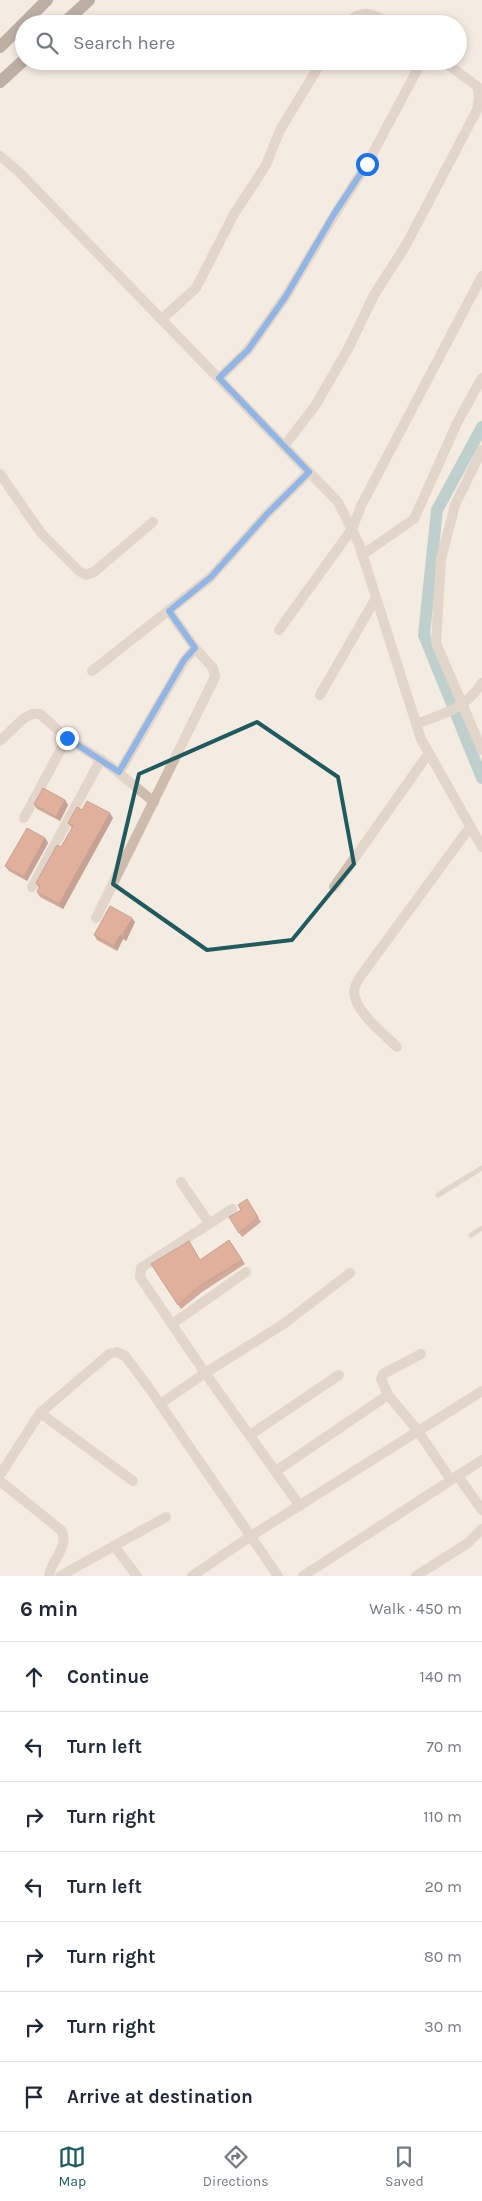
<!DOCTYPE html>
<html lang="en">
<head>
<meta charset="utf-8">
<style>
  body { margin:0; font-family:Karla,sans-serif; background:#f6f6f7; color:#1f2937 }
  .stop { position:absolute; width:15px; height:15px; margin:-11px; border:4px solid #1a73e8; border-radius:50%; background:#fff }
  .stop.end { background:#1a73e8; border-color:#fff; box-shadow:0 1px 5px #0008 }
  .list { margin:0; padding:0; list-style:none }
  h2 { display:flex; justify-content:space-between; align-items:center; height:65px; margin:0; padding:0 20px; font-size:21px }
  h2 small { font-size:16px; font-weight:400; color:#747a83 }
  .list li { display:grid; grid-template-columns:32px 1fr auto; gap:15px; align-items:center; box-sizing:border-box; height:70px; padding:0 20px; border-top:1px solid #e0e1e3 }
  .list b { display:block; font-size:19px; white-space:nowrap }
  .list em { font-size:16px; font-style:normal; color:#747a83 }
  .icon { flex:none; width:28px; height:28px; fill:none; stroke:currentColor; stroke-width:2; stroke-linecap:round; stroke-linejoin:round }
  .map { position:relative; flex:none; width:482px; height:1576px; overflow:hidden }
  .search { position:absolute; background:#fff; box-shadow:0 2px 8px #0003; left:15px; right:15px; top:15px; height:55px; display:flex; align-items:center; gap:12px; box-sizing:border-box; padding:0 18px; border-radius:28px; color:#747a83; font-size:19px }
  .sheet { height:555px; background:#fff }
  nav { display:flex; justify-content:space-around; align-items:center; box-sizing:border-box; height:70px; border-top:1px solid #e0e1e3; background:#fff; font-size:14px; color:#747a83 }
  nav a { display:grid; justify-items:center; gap:2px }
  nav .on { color:#1f5a5e }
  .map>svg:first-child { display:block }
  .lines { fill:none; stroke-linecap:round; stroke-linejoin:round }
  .canal { stroke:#7fb0b2; stroke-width:12 }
  .service { stroke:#cdbbac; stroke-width:5 }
  .minor { stroke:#cdbbac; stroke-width:10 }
  .primary { stroke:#7d675c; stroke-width:12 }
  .wall { fill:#ac5a40 }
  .shaded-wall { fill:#8c4a34 }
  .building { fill:#c8694b; stroke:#8c4a34 }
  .route { stroke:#1a73e8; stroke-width:6 }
  .marked { fill:none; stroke:#1f5a5e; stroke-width:4; stroke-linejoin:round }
</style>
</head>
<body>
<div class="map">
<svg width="482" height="1576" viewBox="0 0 482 1576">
  <rect width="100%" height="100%" fill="#f4ebe1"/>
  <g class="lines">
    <path class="canal" d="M482 427 437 510 424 635 482 778"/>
    <g class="service">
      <path d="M438 1195 482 1168"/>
      <path d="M471 1235 482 1228"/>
    </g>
    <g class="minor">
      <path d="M347 24C361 8 374 13 390 24"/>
      <path d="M0 156 19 172 338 502 359 544 421 739 482 847"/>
      <path d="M162 319 196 288 234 214 266 165 280 130 322 61"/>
      <path d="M219 378 248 350 286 296 335 214 367 164 422 61"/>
      <path d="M284 446 315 406 348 349 374 295 406 245 477 110 479 99 478 87 443 61"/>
      <path d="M482 450 455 505 441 559 436 643 482 750"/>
      <path d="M0 474 41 533 79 571 86 575 94 572 153 522"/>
      <path d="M362 555 414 519 458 421 482 378"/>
      <path d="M279 630 352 529 361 506 482 276"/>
      <path d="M92 671 211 577 268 513 309 472"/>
      <path d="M320 695 376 598"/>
      <path d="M416 724C445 713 464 710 482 683"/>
      <path d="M0 741 24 718 32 714H40L67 738 109 765 154 802"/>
      <path d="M119 773 184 661 195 648"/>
      <path d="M24 818 67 738"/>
      <path d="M32 887 101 759"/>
      <path d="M334 887 429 753"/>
      <path d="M96 918 215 677 213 668 195 648 169 611"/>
      <path d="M397 1047C383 1033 355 1012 354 992 354 987 357 982 360 977L470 827"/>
      <path d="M181 1182 209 1223"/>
      <path d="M232 1209 141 1268 140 1277 205 1373 300 1506"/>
      <path d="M172 1324 246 1272"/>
      <path d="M421 1354 383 1374 381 1379 388 1395 418 1431 451 1480"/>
      <path d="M160 1404 205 1373 285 1323 350 1273"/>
      <path d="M40 1413 133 1481"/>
      <path d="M250 1435 339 1375"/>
      <path d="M276 1471 388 1395"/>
      <path d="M0 1475 40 1413 109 1354 117 1352 125 1356 147 1385 278 1576"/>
      <path d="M458 1476 482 1510"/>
      <path d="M0 1481 62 1531C69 1548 51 1560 49 1576"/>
      <path d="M114 1546 137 1576"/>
      <path d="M60 1576 166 1517"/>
      <path d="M192 1576 251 1536 482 1391"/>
      <path d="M303 1576 482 1460"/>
      <path d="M416 1576 468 1543 482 1529"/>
    </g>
    <g class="primary">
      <path d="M63 24 89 0"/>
      <path d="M0 47 47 0"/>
      <path d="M0 82 24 60"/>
    </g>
  </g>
  <g class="wall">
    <path d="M65 800 68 805 60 821 37 809 34 804Z"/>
    <path d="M82 810 113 818 63 909 40 897 37 892 39 888 36 883 61 847 72 828 68 823Z"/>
    <path d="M45 838 48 843 27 881 9 871 5 866Z"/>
    <path d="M135 922 126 941 123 939 117 951 97 940 94 935Z"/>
    <path d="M247 1199 261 1222 242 1237 229 1217 241 1210Z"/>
    <path d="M229 1240 245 1264 202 1292 181 1309 151 1264 201 1260Z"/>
  </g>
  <g class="shaded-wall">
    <path d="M65 800 68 805 60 821 56 817Z"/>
    <path d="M110 813 113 818 63 909 59 904Z"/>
    <path d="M45 838 48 843 27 881 24 877Z"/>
    <path d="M132 918 135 922 126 941 122 936Z"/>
    <path d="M120 935 123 939 117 951 114 946Z"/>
  </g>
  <g class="building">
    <path d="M43 788 65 800 56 817 34 804Z"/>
    <path d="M87 801 110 813 59 904 37 892 40 886 36 883 57 845 61 847 73 826 68 823 77 807 82 810Z"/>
    <path d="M27 828 45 838 24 877 5 866Z"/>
    <path d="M110 906 132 918 122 936 120 935 114 946 94 935Z"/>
    <path d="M247 1199 258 1217 239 1233 229 1217 241 1210 238 1205Z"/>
    <path d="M229 1240 242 1260 198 1287 178 1305 151 1264 189 1241 200 1260Z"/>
  </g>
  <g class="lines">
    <path class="route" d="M67 738 119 772 184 660 195 648 169 611 211 577 268 513 309 472 219 378 248 350 286 296 334 214 367 164"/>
  </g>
  <path d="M0 0H482V1576H0ZM257 722 338 777 354 864 292 940 207 950 113 884 139 774Z" fill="#f4ebe1" fill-opacity=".55" fill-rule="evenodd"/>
  <path class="marked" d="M257 722 338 777 354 864 292 940 207 950 113 884 139 774Z"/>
</svg>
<div class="stop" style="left:367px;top:164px"></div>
<div class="stop end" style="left:67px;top:738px"></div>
<div class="search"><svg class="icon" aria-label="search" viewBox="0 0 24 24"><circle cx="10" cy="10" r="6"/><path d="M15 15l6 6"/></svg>Search here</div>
</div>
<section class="sheet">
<h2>6 min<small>Walk · 450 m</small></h2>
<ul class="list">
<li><svg class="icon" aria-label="ahead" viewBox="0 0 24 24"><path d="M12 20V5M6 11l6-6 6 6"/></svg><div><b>Continue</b></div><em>140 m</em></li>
<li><svg class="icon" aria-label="left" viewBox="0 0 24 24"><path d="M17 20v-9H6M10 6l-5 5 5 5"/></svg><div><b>Turn left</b></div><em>70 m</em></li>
<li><svg class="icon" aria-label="right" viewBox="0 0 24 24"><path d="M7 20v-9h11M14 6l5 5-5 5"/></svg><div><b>Turn right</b></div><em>110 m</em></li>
<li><svg class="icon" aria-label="left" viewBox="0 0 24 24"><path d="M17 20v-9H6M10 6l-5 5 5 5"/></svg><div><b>Turn left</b></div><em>20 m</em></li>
<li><svg class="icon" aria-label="right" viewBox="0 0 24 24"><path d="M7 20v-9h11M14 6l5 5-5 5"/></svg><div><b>Turn right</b></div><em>80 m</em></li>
<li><svg class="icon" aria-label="right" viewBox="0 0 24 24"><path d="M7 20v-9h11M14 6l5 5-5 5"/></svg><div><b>Turn right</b></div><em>30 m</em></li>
<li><svg class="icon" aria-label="arrive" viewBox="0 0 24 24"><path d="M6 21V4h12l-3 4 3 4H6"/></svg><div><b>Arrive at destination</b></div></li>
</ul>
</section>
<nav>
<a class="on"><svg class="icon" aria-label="map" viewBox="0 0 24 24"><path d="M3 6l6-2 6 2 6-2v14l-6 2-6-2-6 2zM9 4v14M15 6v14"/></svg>Map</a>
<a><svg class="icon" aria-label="directions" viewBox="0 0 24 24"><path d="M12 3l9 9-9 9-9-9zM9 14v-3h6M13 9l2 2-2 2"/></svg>Directions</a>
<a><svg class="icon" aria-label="saved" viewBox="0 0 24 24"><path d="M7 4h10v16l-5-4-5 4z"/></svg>Saved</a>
</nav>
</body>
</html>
